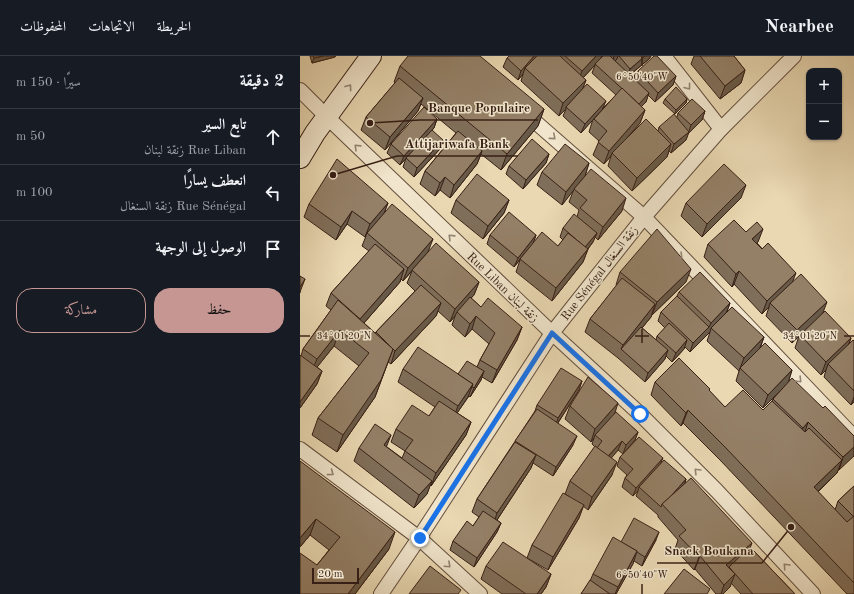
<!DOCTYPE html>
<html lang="ar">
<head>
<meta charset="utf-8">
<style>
  body { margin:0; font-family:"Old Standard TT",Amiri,serif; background:#20242c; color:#f1f3f6; direction:rtl }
  .controls { position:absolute; right:12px; top:12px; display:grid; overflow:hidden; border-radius:8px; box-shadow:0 1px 3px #0004 }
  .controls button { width:36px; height:36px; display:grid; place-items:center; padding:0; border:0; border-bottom:1px solid #363941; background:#171b24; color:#f1f3f6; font:20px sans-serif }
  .scale { position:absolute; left:12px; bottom:10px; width:47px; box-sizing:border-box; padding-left:4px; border:2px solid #382016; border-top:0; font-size:11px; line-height:14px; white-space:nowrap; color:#382016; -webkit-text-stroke:3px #f1e6cd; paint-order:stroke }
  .stop { position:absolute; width:12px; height:12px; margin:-9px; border:3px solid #1a73e8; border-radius:50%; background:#fff }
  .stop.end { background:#1a73e8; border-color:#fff; box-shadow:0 1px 4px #0008 }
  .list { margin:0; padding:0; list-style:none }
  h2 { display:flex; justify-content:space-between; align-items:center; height:52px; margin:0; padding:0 16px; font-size:17px }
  h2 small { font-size:13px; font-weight:400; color:#9ea1a6 }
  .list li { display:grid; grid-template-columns:26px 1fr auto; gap:12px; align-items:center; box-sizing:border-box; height:56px; padding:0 16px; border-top:1px solid #363941 }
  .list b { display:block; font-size:15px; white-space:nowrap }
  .list p { margin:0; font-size:13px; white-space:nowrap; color:#9ea1a6 }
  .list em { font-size:13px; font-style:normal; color:#9ea1a6 }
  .actions { display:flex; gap:8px; padding:12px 16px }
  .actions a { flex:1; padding:9px 0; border:1px solid #c59692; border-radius:16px; text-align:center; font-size:14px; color:#c59692 }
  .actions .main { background:#c59692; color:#111 }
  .icon { flex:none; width:22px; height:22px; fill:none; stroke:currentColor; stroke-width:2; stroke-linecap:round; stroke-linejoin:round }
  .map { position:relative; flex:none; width:554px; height:538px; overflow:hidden; direction:ltr }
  header { display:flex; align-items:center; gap:24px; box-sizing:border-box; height:56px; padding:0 20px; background:#171b24; border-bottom:1px solid #363941 }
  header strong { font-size:19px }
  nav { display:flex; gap:22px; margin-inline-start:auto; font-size:14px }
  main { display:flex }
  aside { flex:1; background:#171b24 }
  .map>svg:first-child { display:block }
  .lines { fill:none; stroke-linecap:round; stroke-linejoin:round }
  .street-casing { stroke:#644e3d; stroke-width:16 }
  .secondary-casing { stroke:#382016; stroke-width:22 }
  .street { stroke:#f1e6cd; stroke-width:14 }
  .secondary { stroke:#f1e6cd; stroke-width:20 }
  .wall { fill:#7f6e59; stroke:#382016; fill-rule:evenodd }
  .shaded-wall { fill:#685a48; stroke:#382016 }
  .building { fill:#948067; stroke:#382016 }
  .oneway { stroke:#948372 }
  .route { stroke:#1a73e8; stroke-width:5 }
  .ticks { fill:none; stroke:#382016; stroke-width:1.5 }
  .labels { text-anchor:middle; stroke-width:3; stroke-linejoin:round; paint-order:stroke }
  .street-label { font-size:12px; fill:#382016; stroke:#f1e6cd }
  .ticks-label { font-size:10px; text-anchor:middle; fill:#382016; stroke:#f1e6cd; stroke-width:3; stroke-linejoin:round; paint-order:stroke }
  .leader { fill:none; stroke:#382016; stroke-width:1.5 }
  .callout-dot { fill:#382016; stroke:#f1e6cd; stroke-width:1.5 }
  .callout-label { font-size:13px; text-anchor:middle; font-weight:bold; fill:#382016; stroke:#f1e6cd; stroke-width:3; stroke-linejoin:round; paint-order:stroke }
</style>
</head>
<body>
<header>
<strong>Nearbee</strong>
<nav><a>الخريطة</a><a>الاتجاهات</a><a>المحفوظات</a></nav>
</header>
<main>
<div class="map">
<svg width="554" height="538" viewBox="0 0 554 538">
  <rect width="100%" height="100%" fill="#e9d8b2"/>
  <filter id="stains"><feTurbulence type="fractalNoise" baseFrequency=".005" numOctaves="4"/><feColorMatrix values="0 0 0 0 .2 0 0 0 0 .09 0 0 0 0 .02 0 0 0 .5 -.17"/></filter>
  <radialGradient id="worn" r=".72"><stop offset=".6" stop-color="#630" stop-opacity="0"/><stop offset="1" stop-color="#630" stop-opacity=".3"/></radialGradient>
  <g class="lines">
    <g class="street-casing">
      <g id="street">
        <path d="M364 0 421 73"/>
        <path d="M0 34 27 61 252 277 340 358 417 435 513 538"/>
        <path d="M224 56 344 161 554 381"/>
        <path d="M0 393 119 482 180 538"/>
        <path d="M81 538 119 482 252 277 344 161 421 73 494 0"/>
      </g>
    </g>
    <g class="secondary-casing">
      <path id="secondary" d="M0 102 15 77 71 0"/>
    </g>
    <use href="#street" class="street"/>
    <use href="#secondary" class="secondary"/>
  </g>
  <g class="wall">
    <path d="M10 0H36L35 1 12 7Z"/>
    <path d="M209 0H302V1L303 0H351L349 3 330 19 335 24 338 15 376 20 373 29 355 46 348 39 346 46 341 50 345 54 340 67 325 84 358 75 359 71 377 61 378 57 405 55 402 64 388 78 386 84 371 97 369 95 367 101 332 135 308 110 311 100 304 108 293 99 299 85 289 76 293 63 281 77 263 60 266 53 259 60 221 25 223 18 218 24 203 11 207 2ZM295 9 292 17 316 39 302 53 282 34 286 24 283 22Z"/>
    <path d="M394 0H434L445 14 441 27 420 43 391 8Z"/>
    <path d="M100 10 244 53 238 70 201 114 181 98 177 108 150 142 140 134 135 140 120 128 125 115 156 77 121 48 118 55 85 94 61 74 66 61 95 27 94 26Z"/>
    <path d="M365 43H387L386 47 375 58 363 47Z"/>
    <path d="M137 63 134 72 100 109 87 97 91 88Z"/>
    <path d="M140 93 114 121 103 111 106 102Z"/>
    <path d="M249 98 246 107 223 133 206 118 209 110Z"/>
    <path d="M289 107 285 120 322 155 298 184 295 181 293 186 288 193 283 206 252 245 216 216 220 204 214 211 187 188 190 179H236L233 187 258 190 263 184 260 181 263 172 277 161 279 154 269 146 274 133 262 149 237 129 242 116Z"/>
    <path d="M441 142 402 181 381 160 386 147Z"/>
    <path d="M156 144H209L204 157 183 183 151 157Z"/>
    <path d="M88 147 84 157 128 196 120 205 179 226 174 239 171 242 181 251 222 271 217 284 192 327 182 321 181 324 170 341 169 340 157 357 171 366 166 379 131 430 130 429 127 438 114 452 54 405 59 392 87 391 102 402 105 395 91 386 96 373 129 360 135 351 98 326 103 313 158 318 177 311 180 304 189 288 172 273 165 281 152 269 155 260 150 266 138 255 136 260 91 308 88 306 75 341 37 396 12 379 18 362 59 310 34 290 17 311 22 315 17 328 0 352V299L1 300 3 293 31 254 26 250 31 237 69 195 62 190 66 180 65 181 47 168 36 184 4 161 9 148ZM112 215 107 227 115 235 75 277 64 267 100 226 101 223 103 225Z"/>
    <path d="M446 176 458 186 457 187 522 258 551 282 549 288 554 285V346L551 349 524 321 526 314 521 319 495 292 499 280 492 287 466 260 469 251 462 258 434 228 432 231 404 201 408 188Z"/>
    <path d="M320 216 386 226 352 259V258L351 261 342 272 356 284 357 280 365 272 358 265 361 256 377 240 379 236 430 247 427 256 464 281 460 293 492 314 488 327 463 352 436 325 439 315 407 285 410 276 390 296 385 291 384 293 372 306 366 300 365 303 345 326 318 302 285 276 290 263 317 229H316Z"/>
    <path d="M282 325 279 334 258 367 273 389 253 420 233 407 231 412 197 464 201 467 197 476 174 511 150 494 153 485 173 470 179 461 172 456 177 443 235 355 237 349Z"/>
    <path d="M355 326 409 335 425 351 463 354 472 345 473 343 523 352 554 380 539 414H538L537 417 518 436 535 454 538 445 554 430V538H547L420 404 383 367 381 370 351 339Z"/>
    <path d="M270 350 315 357 338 376 335 384 323 398 318 394 311 402 312 419 288 454 283 450 279 462 248 514 227 502 232 489 270 441 265 438 270 425 295 391 292 388 294 382 291 386 265 363Z"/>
    <path d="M320 401 361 408 386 423 385 428 450 491 495 538H441L431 527 430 531 423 538H416L395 513 394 514 375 493 378 484 358 461V459L336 440 338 435 333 440 322 431 325 422 327 419 317 410Z"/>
    <path d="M0 405 89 493 55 538H0L17 509 29 494 10 479 0 491Z"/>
    <path d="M356 484 342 510 334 505 316 538H281L290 525 293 518 321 486Z"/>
    <path d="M186 510 251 518 246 531 241 538H202L181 523Z"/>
  </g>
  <g class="shaded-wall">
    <path d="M23 0H36L35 1 12 7 14 2Z"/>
    <path d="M234 0H239L225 12 223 18 218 24 221 15Z"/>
    <path d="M296 0H302L301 2 295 8V9L277 28 282 15Z"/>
    <path d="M314 0H318L317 3 312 8Z"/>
    <path d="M345 0H351L349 3 326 22 330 13Z"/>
    <path d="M445 14 441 27 420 43 425 30Z"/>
    <path d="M376 20 373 29 355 46 358 37Z"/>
    <path d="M286 24 281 37 266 51V53L259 60 263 47Z"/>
    <path d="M349 37 346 46 335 57 338 48Z"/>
    <path d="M123 42 118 55 85 94 90 81Z"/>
    <path d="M387 43 386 47 375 58 376 54Z"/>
    <path d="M306 45 302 54 281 77 285 68Z"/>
    <path d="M244 53 238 70 201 114 207 98Z"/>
    <path d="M345 54 340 67 313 98 312 97 311 100 304 108 309 95Z"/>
    <path d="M405 55 402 64 388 78 391 69Z"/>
    <path d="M137 63 134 72 100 109 104 100Z"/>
    <path d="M389 76 386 84 371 97 374 88Z"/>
    <path d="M143 84 140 93 114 121 117 112Z"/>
    <path d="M371 88 367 101 332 135 337 122Z"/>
    <path d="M182 95 177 108 150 142 154 129Z"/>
    <path d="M249 98 246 107 223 133 226 124Z"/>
    <path d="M289 107 285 120 262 149 266 136Z"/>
    <path d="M145 121 140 134 135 140 140 127Z"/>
    <path d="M446 129 441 142 402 181 407 168Z"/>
    <path d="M326 142 322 155 298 184 303 171Z"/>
    <path d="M209 144 204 157 183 183 188 170Z"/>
    <path d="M88 147 83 160 67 177 65 181 70 168Z"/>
    <path d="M52 155 47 168 36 184 41 171Z"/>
    <path d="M463 173 458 186 448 196 452 183Z"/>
    <path d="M297 177 293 186 282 200 285 191Z"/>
    <path d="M236 179 233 188 220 203 214 211 218 202Z"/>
    <path d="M133 183 128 196 103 225 108 212Z"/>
    <path d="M288 193 283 206 252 245 256 232Z"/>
    <path d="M104 213 100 226 56 276 60 263Z"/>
    <path d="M391 213 386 226 352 259 357 246Z"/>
    <path d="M439 215 434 228 432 231 436 218Z"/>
    <path d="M496 217 491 230 470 247 469 251 462 258 467 245Z"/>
    <path d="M5 223 0 236V237V231Z"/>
    <path d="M179 226 174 239 158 257 157 256 155 260 150 266 155 253Z"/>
    <path d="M527 246 522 259 492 287 497 274Z"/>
    <path d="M141 247 136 260 91 308 95 295Z"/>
    <path d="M430 247 425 260 411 272 410 276 390 296 393 287 409 271 411 267Z"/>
    <path d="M355 248 351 261 323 295 321 293 323 289Z"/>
    <path d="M176 260 172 273 165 281 170 268Z"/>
    <path d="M222 271 217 284 192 327 197 314Z"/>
    <path d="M40 274 34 290 10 320 17 303Z"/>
    <path d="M464 281 459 294 440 312 439 315 444 302Z"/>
    <path d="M551 282 546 295 528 308 526 314 521 319 526 306Z"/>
    <path d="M387 284 384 293 372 306 376 297Z"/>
    <path d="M93 293 75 341 37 396 43 379Z"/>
    <path d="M368 294 365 303 345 326 348 317Z"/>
    <path d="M492 314 488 327 463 352 468 339Z"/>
    <path d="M22 315 17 328 0 352V346Z"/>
    <path d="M184 315 181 324 170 341 174 332Z"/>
    <path d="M282 325 279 334 255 371 258 362Z"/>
    <path d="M173 328 168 341 153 363 158 350Z"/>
    <path d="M554 341V346L551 349Z"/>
    <path d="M318 347 314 360 295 379 294 382 291 386 295 373Z"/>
    <path d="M388 354 383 367 381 370 386 357Z"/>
    <path d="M171 366 166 379 131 430 136 417Z"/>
    <path d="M508 366 504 379 498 385 503 372Z"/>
    <path d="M338 376 335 384 323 398 326 389Z"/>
    <path d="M91 379 86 392 84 389Z"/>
    <path d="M277 380 273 389 253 420 256 411Z"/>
    <path d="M322 385 318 394 304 411 307 402Z"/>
    <path d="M554 391V400L539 414 543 401Z"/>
    <path d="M236 399 231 412 193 470 197 457Z"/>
    <path d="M363 402 359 411 339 431 338 435 333 440 336 432Z"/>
    <path d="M542 404 537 417 509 444 514 431Z"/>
    <path d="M317 406 312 419 288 454 292 441Z"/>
    <path d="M386 423 383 432 363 449Z"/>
    <path d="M132 425 127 438 114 452 119 439Z"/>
    <path d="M284 449 279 462 248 514 253 501Z"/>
    <path d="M16 463 10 479 0 491V482Z"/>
    <path d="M201 467 197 476 174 511 177 502Z"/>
    <path d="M95 476 89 493 55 538H48Z"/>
    <path d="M359 476 356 484 342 510 345 501Z"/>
    <path d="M452 487 447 500 431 514 426 509Z"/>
    <path d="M337 495 333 508 316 538H315L318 531Z"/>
    <path d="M400 500 395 513 394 514 399 501Z"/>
    <path d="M251 518 246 531 241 538H237Z"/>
    <path d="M435 518 430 531 423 538H421L424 529Z"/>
  </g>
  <g class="building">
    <path d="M13 0H23L14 2Z"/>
    <path d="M108 0H180L244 53 207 98 100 10Z"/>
    <path d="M209 0H234L221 15 207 2Z"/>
    <path d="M237 0H260L286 24 263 47 225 12Z"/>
    <path d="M265 0H296L282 15Z"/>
    <path d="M303 0H310L349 37 339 48 295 8Z"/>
    <path d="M319 0H345L330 13Z"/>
    <path d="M354 0H357L376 20 358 37 338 15Z"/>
    <path d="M400 0H434L445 14 425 30Z"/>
    <path d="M99 22 123 42 90 81 66 61Z"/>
    <path d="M287 28 306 45 285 68 266 51Z"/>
    <path d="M376 31 387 43 376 54 365 43Z"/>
    <path d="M322 32 345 54 309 95 298 86 307 75 294 63Z"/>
    <path d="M392 43 405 55 391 69 378 57Z"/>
    <path d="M124 51 137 63 104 100 91 88Z"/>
    <path d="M374 58 389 76 374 88 359 71Z"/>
    <path d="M346 63 371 88 337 122 312 97Z"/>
    <path d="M132 74 143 84 117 112 106 102Z"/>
    <path d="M158 75 182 95 154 129 145 121 140 127 125 115Z"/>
    <path d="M232 83 249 98 226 124 209 110Z"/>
    <path d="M265 88 289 107 266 136 242 116Z"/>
    <path d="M37 103 88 147 70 168 52 155 41 171 9 148Z"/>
    <path d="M424 108 446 129 407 168 386 147Z"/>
    <path d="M291 113 326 142 303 171 280 152 287 144 274 133Z"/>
    <path d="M177 118 209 144 188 170 156 144Z"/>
    <path d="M92 148 133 183 108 212 67 177Z"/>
    <path d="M209 156 236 179 218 202 190 179Z"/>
    <path d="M274 158 297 177 285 191 263 172Z"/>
    <path d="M434 164 446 176 457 166 463 173 452 183 462 193 468 187 496 217 467 245 439 215 436 218 408 188Z"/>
    <path d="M357 173 391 213 357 246 320 216Z"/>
    <path d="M242 176 258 190 268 177 288 193 256 232 220 203Z"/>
    <path d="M136 187 179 226 155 253 112 214Z"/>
    <path d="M75 188 104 213 60 263 31 237Z"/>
    <path d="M400 216 430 247 411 267 379 236Z"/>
    <path d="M501 218 527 246 497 274 470 247Z"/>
    <path d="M0 220 5 223 0 231Z"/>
    <path d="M322 222 355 248 323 289 290 263Z"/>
    <path d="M121 229 141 247 95 295 76 276Z"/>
    <path d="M377 240 409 271 393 287 361 256Z"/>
    <path d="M170 241 181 251 188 242 222 271 197 314 180 304 195 277 176 260 170 268 157 256Z"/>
    <path d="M38 244 93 293 81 324 43 379 18 362 69 297 40 274 17 303 3 293Z"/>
    <path d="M432 251 464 281 444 302 411 272Z"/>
    <path d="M525 255 551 282 526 306 500 279Z"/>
    <path d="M369 267 387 284 376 297 357 280Z"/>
    <path d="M341 271 368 294 348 317 321 293Z"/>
    <path d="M553 284 554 285V335L528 308Z"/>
    <path d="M465 287 492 314 468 339 440 312Z"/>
    <path d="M118 291 173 328 158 350 103 313Z"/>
    <path d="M0 299 22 315 0 346Z"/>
    <path d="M379 302 410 333 409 334 425 351 443 334 463 354 472 345 505 376 509 372 542 404 514 431 547 466 554 460V527L425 391 388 354 386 357 355 326Z"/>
    <path d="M167 305 184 315 174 332 172 331 173 328 158 318Z"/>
    <path d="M261 312 282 325 258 362 237 349Z"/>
    <path d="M288 321 318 347 295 373 270 350Z"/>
    <path d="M492 322 523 352 525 350 554 380V391L543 401 508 366 503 372 473 343Z"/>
    <path d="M139 345 171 366 136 417 105 395 113 384 96 373 112 349 129 360Z"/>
    <path d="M237 353 277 380 256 411 215 385Z"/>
    <path d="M316 356 338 376 326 389 322 385 308 400 297 392 302 385 295 379Z"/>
    <path d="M75 368 91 379 84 389 132 425 119 439 59 392Z"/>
    <path d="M339 381 363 402 336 432 325 422 333 413 320 401Z"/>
    <path d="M215 386 236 399 197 457 177 443Z"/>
    <path d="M295 390 317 406 292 441 270 425Z"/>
    <path d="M364 404 386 423 370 441 362 448 361 451 339 431Z"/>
    <path d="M0 405 95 476 48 538H0V497L17 509 40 481 16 463 0 482Z"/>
    <path d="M391 422 452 487 426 509 435 518 424 529 400 500 399 501 379 480 386 474 362 448Z"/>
    <path d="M554 430V460H553L538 445Z"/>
    <path d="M263 437 284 449 253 501 232 489Z"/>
    <path d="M183 455 201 467 177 502 153 485 167 465 173 470Z"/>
    <path d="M334 462 359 476 345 501 337 496V495L321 486Z"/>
    <path d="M313 481 337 495 318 531 293 518Z"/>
    <path d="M203 486 251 518 237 538H226L186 510Z"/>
    <path d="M450 491 495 538H453L429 511Z"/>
    <path d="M130 510 161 534 158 538H109Z"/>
    <path d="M384 513 410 533 407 538H364Z"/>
    <path d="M290 524 310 538H281Z"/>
  </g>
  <defs><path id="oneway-chevron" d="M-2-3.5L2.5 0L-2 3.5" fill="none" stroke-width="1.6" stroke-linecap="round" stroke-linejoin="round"/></defs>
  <g class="oneway">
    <use href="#oneway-chevron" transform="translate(49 31) rotate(-54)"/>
    <use href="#oneway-chevron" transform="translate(388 31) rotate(52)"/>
    <use href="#oneway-chevron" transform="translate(253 81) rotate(41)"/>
    <use href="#oneway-chevron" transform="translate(57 91) rotate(-136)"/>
    <use href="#oneway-chevron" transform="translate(151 181) rotate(-136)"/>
    <use href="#oneway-chevron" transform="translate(380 200) rotate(46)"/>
    <use href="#oneway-chevron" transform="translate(499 324) rotate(46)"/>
    <use href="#oneway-chevron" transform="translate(397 415) rotate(-135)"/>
    <use href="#oneway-chevron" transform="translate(31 417) rotate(37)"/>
    <use href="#oneway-chevron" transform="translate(148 509) rotate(43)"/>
    <use href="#oneway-chevron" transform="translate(486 510) rotate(-133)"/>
  </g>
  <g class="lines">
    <path class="route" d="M120 482 252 277 340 358"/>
  </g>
  <path class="ticks" d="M342 0V10M342 273V287M0 280H10M335 280H349M544 280H554M342 528V538"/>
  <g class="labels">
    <g class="street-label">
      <text transform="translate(299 217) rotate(-52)" y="4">Rue Sénégal زنقة السنغال</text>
      <text transform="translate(203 231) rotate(44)" y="4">Rue Liban زنقة لبنان</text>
    </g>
  </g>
  <g class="ticks-label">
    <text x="342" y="24">6°50'40"W</text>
    <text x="44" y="283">34°01'20"N</text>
    <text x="510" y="283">34°01'20"N</text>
    <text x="342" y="522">6°50'40"W</text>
  </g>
  <path class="leader" d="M70 67L120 64H238M33 119L97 100H218M491 471L462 507H357"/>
  <g class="callout-dot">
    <circle cx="70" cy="67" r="4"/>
    <circle cx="33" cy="119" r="4"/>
    <circle cx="491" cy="471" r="4"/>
  </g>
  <g class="callout-label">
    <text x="179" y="56">Banque Populaire</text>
    <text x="157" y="92">Attijariwafa Bank</text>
    <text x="409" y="499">Snack Boukana</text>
  </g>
  <rect width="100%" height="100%" filter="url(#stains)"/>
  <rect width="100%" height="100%" fill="url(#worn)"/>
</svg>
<div class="controls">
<button>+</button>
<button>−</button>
</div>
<div class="scale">20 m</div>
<div class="stop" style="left:340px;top:358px"></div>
<div class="stop end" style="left:120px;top:482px"></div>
</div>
<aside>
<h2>2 دقيقة<small>سيرًا · 150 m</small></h2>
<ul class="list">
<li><svg class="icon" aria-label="ahead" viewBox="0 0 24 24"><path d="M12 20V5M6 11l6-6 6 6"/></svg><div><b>تابع السير</b><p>Rue Liban زنقة لبنان</p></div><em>50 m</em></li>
<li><svg class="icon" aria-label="left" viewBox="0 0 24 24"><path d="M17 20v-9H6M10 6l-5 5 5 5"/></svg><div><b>انعطف يسارًا</b><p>Rue Sénégal زنقة السنغال</p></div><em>100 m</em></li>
<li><svg class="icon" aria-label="arrive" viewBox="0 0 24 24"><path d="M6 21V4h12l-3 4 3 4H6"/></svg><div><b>الوصول إلى الوجهة</b></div></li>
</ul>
<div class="actions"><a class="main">حفظ</a><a>مشاركة</a></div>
</aside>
</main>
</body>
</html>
